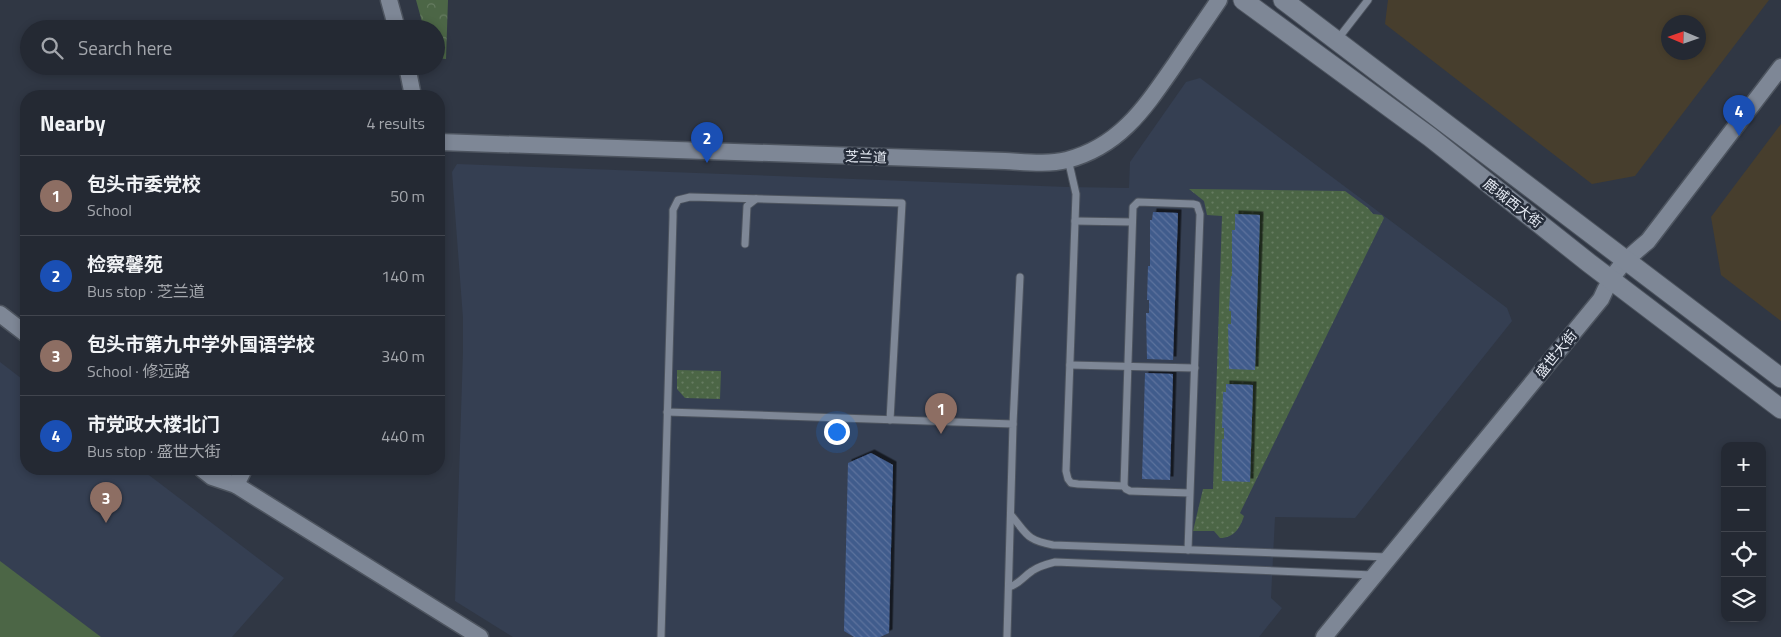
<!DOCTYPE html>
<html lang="en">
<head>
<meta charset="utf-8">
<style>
  body { margin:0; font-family:"Titillium Web","Noto Sans SC",sans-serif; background:#30353f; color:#f1f3f6 }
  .controls { position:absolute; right:15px; bottom:15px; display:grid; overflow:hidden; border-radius:10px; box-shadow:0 2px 8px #0003 }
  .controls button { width:45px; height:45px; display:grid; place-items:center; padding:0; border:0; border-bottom:1px solid #41454e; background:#242933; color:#f1f3f6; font:25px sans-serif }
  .compass { position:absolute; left:1661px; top:15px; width:45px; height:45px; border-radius:50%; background:#242933; box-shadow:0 2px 8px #0003; rotate:272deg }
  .you { position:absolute; left:836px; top:431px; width:18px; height:18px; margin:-12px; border:4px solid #fff; border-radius:50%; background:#1a73e8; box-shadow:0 0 0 8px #1a73e833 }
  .badge { display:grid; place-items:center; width:32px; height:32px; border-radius:50%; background:#bca0f2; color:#fff; font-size:16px; font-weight:700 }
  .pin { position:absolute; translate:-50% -41px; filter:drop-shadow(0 1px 2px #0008) }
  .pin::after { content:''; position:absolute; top:26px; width:18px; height:15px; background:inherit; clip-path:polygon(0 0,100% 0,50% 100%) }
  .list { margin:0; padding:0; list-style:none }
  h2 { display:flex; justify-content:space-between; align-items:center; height:65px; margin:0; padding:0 20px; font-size:21px }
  h2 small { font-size:16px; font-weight:400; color:#a3a6ac }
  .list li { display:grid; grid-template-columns:32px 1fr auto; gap:15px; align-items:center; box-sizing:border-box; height:80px; padding:0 20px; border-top:1px solid #41454e }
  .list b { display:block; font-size:19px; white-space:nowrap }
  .list p { margin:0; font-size:16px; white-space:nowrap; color:#a3a6ac }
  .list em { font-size:16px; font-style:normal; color:#a3a6ac }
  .icon { flex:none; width:28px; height:28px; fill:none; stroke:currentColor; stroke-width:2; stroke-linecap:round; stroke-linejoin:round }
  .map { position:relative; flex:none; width:1781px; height:637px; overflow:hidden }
  .search { position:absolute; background:#242933; box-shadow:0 2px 8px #0003; left:20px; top:20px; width:425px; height:55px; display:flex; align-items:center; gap:12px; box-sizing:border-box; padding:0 18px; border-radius:28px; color:#a3a6ac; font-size:19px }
  .panel { position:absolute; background:#242933; box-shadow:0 2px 8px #0003; left:20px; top:90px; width:425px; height:385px; border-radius:20px }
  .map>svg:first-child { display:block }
  .commercial { fill:#473e2d; fill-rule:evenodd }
  .built { fill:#353f52 }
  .grass { fill:url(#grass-dots) }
  .forest { fill:url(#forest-crowns) }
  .garden { fill:#4c6646 }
  .building { fill:url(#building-back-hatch); filter:url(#shadow) }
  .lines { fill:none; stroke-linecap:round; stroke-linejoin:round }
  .service-casing { stroke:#4d545f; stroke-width:9 }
  .tertiary-casing { stroke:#4d545f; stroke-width:19 }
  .secondary-casing { stroke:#4d545f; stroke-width:21 }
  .service { stroke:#7e8796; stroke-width:7 }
  .tertiary { stroke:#7e8796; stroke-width:16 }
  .secondary { stroke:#7e8796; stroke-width:19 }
  .labels { text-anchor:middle; stroke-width:5; stroke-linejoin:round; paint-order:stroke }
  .street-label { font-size:14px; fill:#e4e9f2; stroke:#262d3a }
</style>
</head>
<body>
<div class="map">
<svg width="1781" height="637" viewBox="0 0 1781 637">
  <defs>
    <pattern id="grass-dots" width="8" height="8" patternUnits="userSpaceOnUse" patternTransform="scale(1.25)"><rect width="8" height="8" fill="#4c6646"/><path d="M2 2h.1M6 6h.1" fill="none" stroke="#667c61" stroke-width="1.8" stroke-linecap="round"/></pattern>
    <pattern id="forest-crowns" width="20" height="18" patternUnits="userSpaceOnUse" patternTransform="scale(1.25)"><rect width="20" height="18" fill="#4c6646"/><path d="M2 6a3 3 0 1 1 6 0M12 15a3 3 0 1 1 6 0" fill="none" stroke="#667c61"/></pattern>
    <pattern id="building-back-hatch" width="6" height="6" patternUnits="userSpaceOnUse" patternTransform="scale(1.25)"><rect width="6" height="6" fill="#415b8c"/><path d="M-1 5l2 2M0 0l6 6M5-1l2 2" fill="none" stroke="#5c739d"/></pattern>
    <filter id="shadow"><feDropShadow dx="3.5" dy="-3.5" stdDeviation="0" flood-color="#0009"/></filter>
  </defs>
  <rect width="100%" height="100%" fill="#303744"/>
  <g class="commercial">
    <path d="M1388 0H1769L1635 176 1592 184 1385 24ZM1668 22H1698V52H1668Z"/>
    <path d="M1781 124V321L1721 275 1711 217Z"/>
  </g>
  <g class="built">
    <path d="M1200 78 1507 308 1512 321 1355 518 1275 517 1271 598 1282 608 1259 637H513L455 601 463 351V318L452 172 457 164 1067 187 1129 188 1130 162 1186 82Z"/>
    <path d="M0 362 26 382V469H141L284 578 232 637H0Z"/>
  </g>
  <g class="grass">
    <path d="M1189 189 1345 191 1368 208 1373 214 1382 215 1384 218 1240 513 1244 516C1240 528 1234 538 1220 538L1214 531H1193L1203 489H1213L1222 216 1207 215 1204 201Z"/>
    <path d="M677 370 721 371 720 399 685 398 677 389Z"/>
  </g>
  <path class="forest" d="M416 0H448L446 59 436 58V29H424Z"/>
  <path class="garden" d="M0 561 101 637H0Z"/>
  <g class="building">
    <path d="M1153 212 1178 213 1173 360 1147 359 1146 313H1149V300H1147L1148 266H1150V220H1152Z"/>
    <path d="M1235 214 1260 215 1255 370 1229 369 1228 324H1231V311H1229L1231 276H1232V230H1235Z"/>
    <path d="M1145 373 1173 374 1170 480 1142 479Z"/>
    <path d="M1226 384 1253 385 1250 482 1222 481V439H1224V428H1222L1223 392H1226Z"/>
    <path d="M871 453 893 465 889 633 880 637H854L844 631 848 463Z"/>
  </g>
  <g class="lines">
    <g class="service-casing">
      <g id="service">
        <path d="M1337 40 1368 0"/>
        <path d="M1068 159 1076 194 1066 471 1068 479 1071 483 1078 484 1124 486"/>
        <path d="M1075 221 1132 222"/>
        <path d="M745 244 747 206 756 199"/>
        <path d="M1070 365 1195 368"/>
        <path d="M667 412 1013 424 1007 637"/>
        <path d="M1013 424 1020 277"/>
        <path d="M1011 515C1027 534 1026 540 1053 545L1388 557"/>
        <path d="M1188 550 1200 214 1197 205 1193 204 1138 202 1133 207 1124 486 1126 489 1130 491 1190 493"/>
        <path d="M1009 587C1019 584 1023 577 1032 571 1039 566 1047 564 1055 562L1373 575"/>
        <path d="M661 637 673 217V210L678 200 690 197 902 203 890 420"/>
      </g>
    </g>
    <g class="tertiary-casing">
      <g id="tertiary">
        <path d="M389 0 397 29"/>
        <path d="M407 66 413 96"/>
        <path d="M439 142 1005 161C1025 162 1047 165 1067 160 1121 146 1146 106 1176 63 1190 42 1205 21 1219 0"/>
        <path d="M0 314 26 334"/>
        <path d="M202 469 212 477 236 485 480 637"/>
        <path d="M236 485 244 469"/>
        <path d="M1324 637 1601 299C1613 271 1624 261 1648 241L1781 67"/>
      </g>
    </g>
    <g class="secondary-casing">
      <g id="secondary">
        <path d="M1243 0 1430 137 1589 263 1781 409"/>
        <path d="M1283 0 1781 378"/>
      </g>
    </g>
    <use href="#service" class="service"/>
    <use href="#tertiary" class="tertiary"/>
    <use href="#secondary" class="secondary"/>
  </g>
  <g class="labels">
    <g class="street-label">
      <text transform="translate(866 157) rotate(2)" y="5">芝兰道</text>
      <text transform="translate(1513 203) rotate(38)" y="5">鹿城西大街</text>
      <text transform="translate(1556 354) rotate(-51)" y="5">盛世大街</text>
    </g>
  </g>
</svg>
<div class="controls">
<button>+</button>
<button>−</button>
<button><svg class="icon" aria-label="locate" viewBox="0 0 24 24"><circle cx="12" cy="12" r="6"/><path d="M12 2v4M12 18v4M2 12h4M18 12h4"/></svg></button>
<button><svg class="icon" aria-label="layers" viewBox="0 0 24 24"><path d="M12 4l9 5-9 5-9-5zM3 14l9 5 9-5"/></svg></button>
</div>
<svg class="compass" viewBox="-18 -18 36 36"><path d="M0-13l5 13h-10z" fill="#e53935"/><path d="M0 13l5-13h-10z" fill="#a3a6ac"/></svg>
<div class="you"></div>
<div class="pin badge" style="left:941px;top:434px;background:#8d6e63">1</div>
<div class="pin badge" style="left:707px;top:163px;background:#1a4fb4">2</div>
<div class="pin badge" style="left:106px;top:523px;background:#8d6e63">3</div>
<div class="pin badge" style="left:1739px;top:136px;background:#1a4fb4">4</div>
<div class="search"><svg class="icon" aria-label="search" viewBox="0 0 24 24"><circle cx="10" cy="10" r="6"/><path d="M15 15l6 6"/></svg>Search here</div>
<section class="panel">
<h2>Nearby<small>4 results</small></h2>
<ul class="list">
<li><span class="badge" style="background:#8d6e63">1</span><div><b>包头市委党校</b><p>School</p></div><em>50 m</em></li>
<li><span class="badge" style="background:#1a4fb4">2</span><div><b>检察馨苑</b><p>Bus stop · 芝兰道</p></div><em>140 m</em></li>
<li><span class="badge" style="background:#8d6e63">3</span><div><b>包头市第九中学外国语学校</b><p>School · 修远路</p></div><em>340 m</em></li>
<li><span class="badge" style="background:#1a4fb4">4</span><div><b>市党政大楼北门</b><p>Bus stop · 盛世大街</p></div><em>440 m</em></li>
</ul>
</section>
</div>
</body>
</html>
